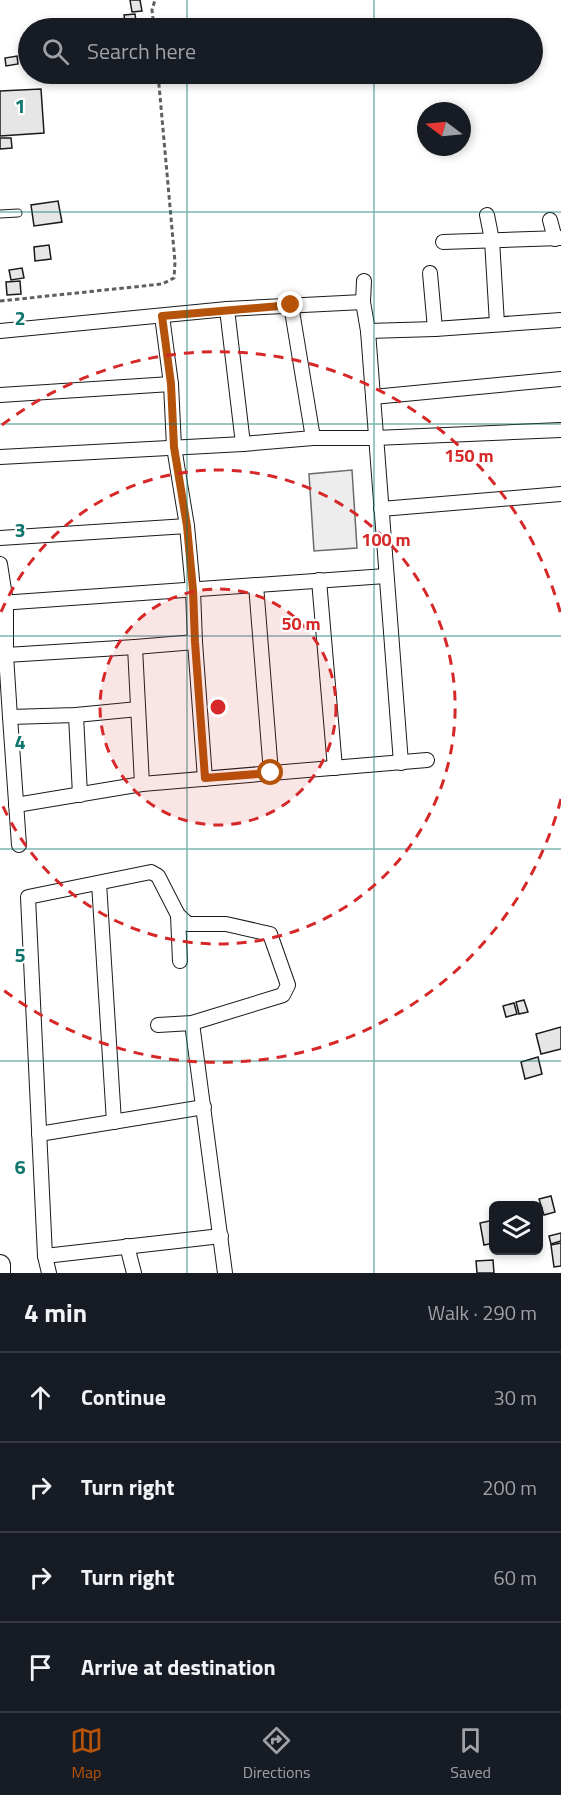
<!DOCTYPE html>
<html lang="en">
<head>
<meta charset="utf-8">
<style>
  body { margin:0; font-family:"Titillium Web",sans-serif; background:#20242c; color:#f1f3f6 }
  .controls { position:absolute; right:18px; bottom:18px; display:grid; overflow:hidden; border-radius:9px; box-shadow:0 3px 9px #0003 }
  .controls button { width:54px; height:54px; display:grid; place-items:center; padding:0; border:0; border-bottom:2px solid #363941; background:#171b24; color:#f1f3f6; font:30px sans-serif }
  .compass { position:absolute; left:417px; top:102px; width:54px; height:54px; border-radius:50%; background:#171b24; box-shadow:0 3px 9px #0003; rotate:286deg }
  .stop { position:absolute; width:18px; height:18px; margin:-14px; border:4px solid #b45309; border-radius:50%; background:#fff }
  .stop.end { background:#b45309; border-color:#fff; box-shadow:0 2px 6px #0008 }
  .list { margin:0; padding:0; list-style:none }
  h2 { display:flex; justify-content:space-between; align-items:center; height:78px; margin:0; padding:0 24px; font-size:26px }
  h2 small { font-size:20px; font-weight:400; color:#9ea1a6 }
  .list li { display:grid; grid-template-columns:39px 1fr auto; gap:18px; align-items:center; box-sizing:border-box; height:90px; padding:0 24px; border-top:2px solid #363941 }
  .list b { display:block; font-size:22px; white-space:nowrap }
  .list em { font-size:20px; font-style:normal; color:#9ea1a6 }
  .icon { flex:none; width:33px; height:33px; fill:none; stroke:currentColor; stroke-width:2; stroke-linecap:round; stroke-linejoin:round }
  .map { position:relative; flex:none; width:561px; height:1273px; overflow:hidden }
  .search { position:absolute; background:#171b24; box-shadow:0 3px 9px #0003; left:18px; right:18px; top:18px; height:66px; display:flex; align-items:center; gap:15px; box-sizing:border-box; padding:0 21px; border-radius:33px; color:#9ea1a6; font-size:22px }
  .sheet { height:438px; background:#171b24 }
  nav { display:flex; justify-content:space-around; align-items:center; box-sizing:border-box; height:84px; border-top:2px solid #363941; background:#171b24; font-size:16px; color:#9ea1a6 }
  nav a { display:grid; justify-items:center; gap:3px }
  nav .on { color:#b45309 }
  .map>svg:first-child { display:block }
  .built { fill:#ededed; stroke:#6a6a6a; stroke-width:1.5 }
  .building { fill:#e6e6e6; stroke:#1a1a1a; stroke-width:1.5 }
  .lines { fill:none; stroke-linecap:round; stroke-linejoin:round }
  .lane-casing { stroke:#1a1a1a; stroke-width:9 }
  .street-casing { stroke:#1a1a1a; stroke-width:16 }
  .secondary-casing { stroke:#1a1a1a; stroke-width:22 }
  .path { stroke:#5f5f5f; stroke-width:3; stroke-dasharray:4.5 3; stroke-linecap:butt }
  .lane { stroke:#fff; stroke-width:7 }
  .street { stroke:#fff; stroke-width:14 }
  .secondary { stroke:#fff; stroke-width:20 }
  .route { stroke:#b45309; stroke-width:8 }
  .grid { fill:none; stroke:#0f766e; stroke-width:1.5; stroke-opacity:0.55 }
  .ring { fill:none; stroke:#d62828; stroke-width:3; stroke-dasharray:10 8 }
  .grid-label { font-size:20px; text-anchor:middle; font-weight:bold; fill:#0f766e; stroke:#fff; stroke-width:4.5; stroke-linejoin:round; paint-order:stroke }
  .centre { fill:#d62828; stroke:#fff; stroke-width:3 }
  .ring-label { font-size:18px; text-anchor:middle; font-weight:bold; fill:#d62828; stroke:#fff; stroke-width:4.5; stroke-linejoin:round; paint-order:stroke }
</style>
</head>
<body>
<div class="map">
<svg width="561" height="1273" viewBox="0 0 561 1273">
  <rect width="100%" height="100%" fill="#fff"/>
  <path class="built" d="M352 470 357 548 314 551 309 474Z"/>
  <g class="building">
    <path d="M130 0H140L142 11 132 12Z"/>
    <path d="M135 14 137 28H126L124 15Z"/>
    <path d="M17 56 18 64 6 66 5 58Z"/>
    <path d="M41 89 44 133 0 136V91Z"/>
    <path d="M0 138H11L12 148 0 149Z"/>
    <path d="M58 201 62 222 34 226 31 205Z"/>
    <path d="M49 245 51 259 35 261 34 247Z"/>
    <path d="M22 268 24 278 11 280 9 270Z"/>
    <path d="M20 281 21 294 7 295 6 282Z"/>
    <path d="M524 1000 528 1012 519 1014 516 1002Z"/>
    <path d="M514 1003 517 1014 506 1017 503 1006Z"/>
    <path d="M561 1027V1049L541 1054 536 1034Z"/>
    <path d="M538 1057 542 1074 525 1079 521 1062Z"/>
    <path d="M551 1196 555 1212 544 1215 539 1199Z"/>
    <path d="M494 1220V1243L484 1245 480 1223Z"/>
    <path d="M561 1233V1241L551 1244 549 1236Z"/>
    <path d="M561 1243V1266L554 1267 551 1245Z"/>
    <path d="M493 1260 494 1273H477L476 1261Z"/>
  </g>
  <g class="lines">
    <g class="lane-casing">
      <path id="lane" d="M0 214 18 213"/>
    </g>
    <g class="street-casing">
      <g id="street">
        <path d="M487 215 492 240 497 324"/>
        <path d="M550 220 555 239"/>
        <path d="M443 242 561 238"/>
        <path d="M430 273 435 329"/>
        <path d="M364 281 363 302 368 331 401 763"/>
        <path d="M291 305 313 438"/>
        <path d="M227 309 243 444"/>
        <path d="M162 316 171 384 174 447 187 526 193 590 195 642 205 779"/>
        <path d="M0 331 227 309 363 302"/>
        <path d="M368 331 435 329 561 320"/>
        <path d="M0 395 171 384"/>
        <path d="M373 397 561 379"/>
        <path d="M0 457 243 444 313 438H375L561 430"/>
        <path d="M381 509 561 494"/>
        <path d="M0 538 187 526"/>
        <path d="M0 564 6 603V655L10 717 19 845"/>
        <path d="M319 580 335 768"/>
        <path d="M256 585 271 773"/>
        <path d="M0 603 386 576"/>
        <path d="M6 655 135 647 195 642"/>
        <path d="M76 715 80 795"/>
        <path d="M10 717 76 715 138 709"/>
        <path d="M142 784 427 760"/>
        <path d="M16 805 142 784 135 647"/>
        <path d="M99 883 114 1122"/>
        <path d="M178 915 180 961"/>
        <path d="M192 1023 225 1273"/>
        <path d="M39 1134 204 1107"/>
        <path d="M127 1246 134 1273"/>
        <path d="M45 1256 221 1236"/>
        <path d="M49 1273 45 1256 28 897 151 872 158 876 178 915 188 924H226L270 934 288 985 283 995 192 1023 158 1025"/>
      </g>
    </g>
    <g class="secondary-casing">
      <path id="secondary" d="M0 1265V1273"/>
    </g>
    <g class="path">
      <path d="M154 28 152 10 155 0"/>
      <path d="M0 301 162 284 174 278 175 262 158 74"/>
    </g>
    <use href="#lane" class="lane"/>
    <use href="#street" class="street"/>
    <use href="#secondary" class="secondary"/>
  </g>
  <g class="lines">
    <path class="route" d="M271 773 205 778 195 642 193 590 187 526 174 447 171 384 162 316 291 305"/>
  </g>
  <path class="grid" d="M187 0V28M374 0V28M187 74V1273M374 74V1273M0 212H561M0 424H561M0 636H561M0 849H561M0 1061H561"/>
  <circle cx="218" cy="707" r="118" fill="#d62828" fill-opacity=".12"/>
  <g class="ring">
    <circle cx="218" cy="707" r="118"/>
    <path d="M1 612A237 237 0 1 1 1 802"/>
    <path d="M561 799A355 355 0 0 1 2 989M2 425A355 355 0 0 1 561 615"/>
  </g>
  <g class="grid-label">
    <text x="20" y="113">1</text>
    <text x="20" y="325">2</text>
    <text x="20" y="537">3</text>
    <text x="20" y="749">4</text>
    <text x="20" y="962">5</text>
    <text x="20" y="1174">6</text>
  </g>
  <circle cx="218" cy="707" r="9" class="centre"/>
  <g class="ring-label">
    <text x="469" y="462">150 m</text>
    <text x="386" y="546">100 m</text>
    <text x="301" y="630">50 m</text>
  </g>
</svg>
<div class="controls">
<button><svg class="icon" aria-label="layers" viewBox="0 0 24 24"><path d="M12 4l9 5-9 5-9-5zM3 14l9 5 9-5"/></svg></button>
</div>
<svg class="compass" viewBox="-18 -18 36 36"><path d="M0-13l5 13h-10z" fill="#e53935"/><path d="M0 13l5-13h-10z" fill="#9ea1a6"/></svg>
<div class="stop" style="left:271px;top:773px"></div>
<div class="stop end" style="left:291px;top:305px"></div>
<div class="search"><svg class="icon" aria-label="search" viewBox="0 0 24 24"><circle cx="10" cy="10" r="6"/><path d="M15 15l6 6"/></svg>Search here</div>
</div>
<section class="sheet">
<h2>4 min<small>Walk · 290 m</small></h2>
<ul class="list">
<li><svg class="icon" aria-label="ahead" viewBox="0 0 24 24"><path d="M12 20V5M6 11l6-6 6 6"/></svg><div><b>Continue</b></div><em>30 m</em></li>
<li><svg class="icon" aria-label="right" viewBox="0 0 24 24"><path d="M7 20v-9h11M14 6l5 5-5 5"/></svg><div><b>Turn right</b></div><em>200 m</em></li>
<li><svg class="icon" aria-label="right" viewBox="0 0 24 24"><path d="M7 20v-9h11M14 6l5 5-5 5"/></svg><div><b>Turn right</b></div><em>60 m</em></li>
<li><svg class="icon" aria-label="arrive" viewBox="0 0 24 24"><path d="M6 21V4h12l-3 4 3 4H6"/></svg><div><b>Arrive at destination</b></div></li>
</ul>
</section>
<nav>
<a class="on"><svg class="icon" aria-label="map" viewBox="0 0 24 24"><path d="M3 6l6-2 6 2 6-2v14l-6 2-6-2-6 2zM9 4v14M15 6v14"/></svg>Map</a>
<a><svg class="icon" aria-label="directions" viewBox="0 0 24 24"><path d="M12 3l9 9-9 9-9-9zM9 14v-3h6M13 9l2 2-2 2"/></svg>Directions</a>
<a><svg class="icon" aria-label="saved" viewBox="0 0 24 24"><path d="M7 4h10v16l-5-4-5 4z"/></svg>Saved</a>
</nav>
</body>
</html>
